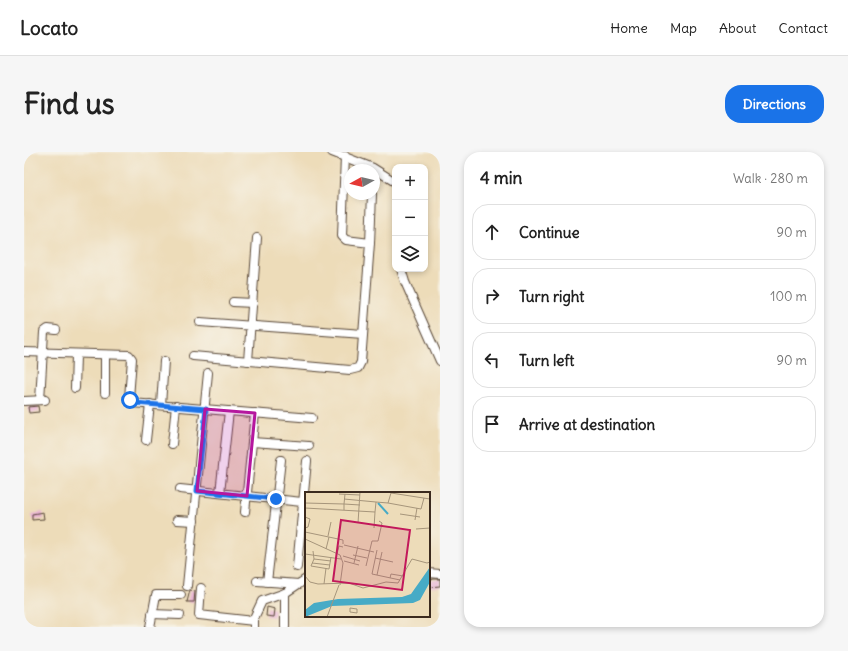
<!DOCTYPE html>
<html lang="en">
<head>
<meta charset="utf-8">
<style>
  body { margin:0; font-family:Delius,sans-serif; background:#f6f6f6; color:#222 }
  .controls { position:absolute; right:12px; top:12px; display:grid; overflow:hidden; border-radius:8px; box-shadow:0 2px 6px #0003 }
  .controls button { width:36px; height:36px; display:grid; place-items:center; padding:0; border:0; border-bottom:1px solid #e0e0e0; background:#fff; color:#222; font:20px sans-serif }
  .compass { position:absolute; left:320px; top:12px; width:36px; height:36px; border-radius:50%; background:#fff; box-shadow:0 2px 6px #0003; rotate:262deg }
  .stop { position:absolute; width:12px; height:12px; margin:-9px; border:3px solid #1a73e8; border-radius:50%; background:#fff }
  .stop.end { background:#1a73e8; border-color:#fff; box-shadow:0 1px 4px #0008 }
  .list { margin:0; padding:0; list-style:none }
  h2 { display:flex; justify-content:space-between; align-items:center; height:52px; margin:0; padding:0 16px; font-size:17px }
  h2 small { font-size:13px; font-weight:400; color:#767676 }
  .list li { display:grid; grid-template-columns:26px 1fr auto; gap:12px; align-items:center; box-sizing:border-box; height:56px; margin:0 8px 8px; padding:0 8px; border:1px solid #e0e0e0; border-radius:16px }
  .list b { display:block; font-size:15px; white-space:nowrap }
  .list em { font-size:13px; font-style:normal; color:#767676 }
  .icon { flex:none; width:22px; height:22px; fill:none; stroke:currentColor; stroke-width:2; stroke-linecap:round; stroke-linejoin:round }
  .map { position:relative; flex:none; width:416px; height:475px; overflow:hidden; border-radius:16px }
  header { display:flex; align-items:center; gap:24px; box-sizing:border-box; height:56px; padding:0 20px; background:#fff; border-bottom:1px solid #e0e0e0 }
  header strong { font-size:19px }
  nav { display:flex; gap:22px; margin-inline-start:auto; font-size:14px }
  .intro { display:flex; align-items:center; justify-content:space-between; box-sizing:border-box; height:96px; padding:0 24px }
  h1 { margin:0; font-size:28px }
  .button { padding:10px 18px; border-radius:16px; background:#1a73e8; color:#fff; font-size:14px; font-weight:700 }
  main { display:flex; gap:24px; padding:0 24px }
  aside { flex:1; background:#fff; border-radius:16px; box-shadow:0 2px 6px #0003 }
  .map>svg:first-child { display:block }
  .building { fill:#e7afd3 }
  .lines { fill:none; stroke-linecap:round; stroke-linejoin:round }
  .minor-casing { stroke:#564535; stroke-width:10 }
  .minor { stroke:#fff; stroke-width:8 }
  .route { stroke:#1a73e8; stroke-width:5 }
  .marked { fill:#b5179e; fill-opacity:0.2; stroke:#b5179e; stroke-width:3; stroke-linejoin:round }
  .inset-river { fill:none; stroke:#47abc6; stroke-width:2 }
  .inset-road { fill:none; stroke:#a6957b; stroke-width:1 }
  .view { fill:#c2185b; fill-opacity:0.15; stroke:#c2185b; stroke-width:2 }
  .inset-edge { fill:none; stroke:#3b2a1e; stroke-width:2 }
</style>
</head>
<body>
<header>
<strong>Locato</strong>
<nav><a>Home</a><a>Map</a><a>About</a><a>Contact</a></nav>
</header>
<div class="intro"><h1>Find us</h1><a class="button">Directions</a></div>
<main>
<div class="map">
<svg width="416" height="475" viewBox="0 0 416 475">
  <rect width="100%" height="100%" fill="#f7f3e8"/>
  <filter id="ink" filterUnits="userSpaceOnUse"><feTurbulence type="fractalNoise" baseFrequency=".025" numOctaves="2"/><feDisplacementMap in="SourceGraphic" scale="8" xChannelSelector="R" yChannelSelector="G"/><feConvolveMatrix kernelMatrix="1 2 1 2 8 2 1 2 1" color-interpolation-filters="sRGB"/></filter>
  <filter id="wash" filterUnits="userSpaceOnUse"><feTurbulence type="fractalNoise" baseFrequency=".012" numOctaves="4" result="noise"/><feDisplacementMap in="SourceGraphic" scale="16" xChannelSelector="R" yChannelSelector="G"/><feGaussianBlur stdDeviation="0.9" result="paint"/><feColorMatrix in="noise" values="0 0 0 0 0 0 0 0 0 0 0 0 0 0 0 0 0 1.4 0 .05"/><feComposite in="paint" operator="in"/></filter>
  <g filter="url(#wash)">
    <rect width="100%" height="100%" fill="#eddcb9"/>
    <g id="blocks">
      <g class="building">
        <path d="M14 254 15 260 5 261 4 255Z"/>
        <path d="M19 360 20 367 8 368V362Z"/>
        <path d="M410 427H416V434L405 435V428Z"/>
        <path d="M166 438 171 439 170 450H163Z"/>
        <path d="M243 455 251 457 250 465 242 464Z"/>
      </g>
    </g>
  </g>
  <g filter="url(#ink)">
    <use href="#blocks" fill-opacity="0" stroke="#564535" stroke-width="1"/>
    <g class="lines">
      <g class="minor-casing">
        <g id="minor">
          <path d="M308 0 349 16 371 30"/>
          <path d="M321 4 318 84 322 88 346 91"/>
          <path d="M377 117 381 130 416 209"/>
          <path d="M209 150 229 151"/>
          <path d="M176 170 339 182"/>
          <path d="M0 200 105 203 108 207 105 246 108 251 288 266"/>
          <path d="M169 204 326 218 334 216 337 210 346 91 348 42"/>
          <path d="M224 209 233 86"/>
          <path d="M51 236 52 203"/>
          <path d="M81 241V203"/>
          <path d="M16 248 20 180 24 177 32 178"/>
          <path d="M0 249 21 248"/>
          <path d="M137 253 140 209"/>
          <path d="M122 288 126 252"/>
          <path d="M228 290 285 294"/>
          <path d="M148 292 152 254"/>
          <path d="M156 337 278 350"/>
          <path d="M196 341 205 259"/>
          <path d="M221 360 231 261"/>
          <path d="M153 368 170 369"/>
          <path d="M273 415 283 309"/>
          <path d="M405 421 416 422"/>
          <path d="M233 429 275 432"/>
          <path d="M243 430 257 308"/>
          <path d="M163 434 184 221"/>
          <path d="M177 436 175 463 230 469"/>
          <path d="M261 441V475"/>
          <path d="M128 462 156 463"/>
          <path d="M230 474V466L238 449 261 441 282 427"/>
          <path d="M126 475 132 443H157"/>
        </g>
      </g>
      <use href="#minor" class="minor"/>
    </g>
  </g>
  <g class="lines" filter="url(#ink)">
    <path class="route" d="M106 248 111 251 182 257 173 339 252 347"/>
  </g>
  <path class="marked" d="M181 257 231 261 223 344 173 339Z"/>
  <g transform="translate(281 340)">
    <rect width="125" height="125" fill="#eddcb9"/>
    <path d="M125 75V90L115 108 108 111 27 114 0 125V118L9 111 33 107 97 105 106 102Z" fill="#47abc6"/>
    <path class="inset-river" d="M73 11 83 22"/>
    <path class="inset-road" d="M34 2 55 3M40 2 39 12 55 13M39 7 71 10M0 11 39 12V18M83 11 116 17 119 6M0 16 70 20 71 10 83 11 86 1 125 7M95 22 115 25M0 25 5 27 3 35 0 36M110 28 112 16M53 31 55 0M69 36 70 20M111 37 125 36M0 40 38 48V52M23 44 26 30M0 47 35 63 38 71 35 93M39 53 69 60M21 57 24 45M72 58 67 82 95 88M8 59 9 67 26 69M0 62 36 67M32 62 34 54 38 55M48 63 62 66M38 64 55 69M70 66 88 70M9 67 6 74 24 77 26 65M39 69 54 73M7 71 25 73M49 71 53 54M61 74 67 49H73L77 31 74 29M72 83 77 60M0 84 5 90 13 92 44 91 58 96 81 90 93 91 107 67 122 71 125 70M85 86 86 82 98 84M19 92 21 76M45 116 52 117V121L45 120ZM22 125 34 93"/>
    <path class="view" d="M36 28 105 38 97 98 28 89Z"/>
    <rect width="125" height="125" class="inset-edge"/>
  </g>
</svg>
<div class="controls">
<button>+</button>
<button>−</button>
<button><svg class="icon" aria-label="layers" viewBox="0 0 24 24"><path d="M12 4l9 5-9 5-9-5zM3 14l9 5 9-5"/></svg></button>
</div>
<svg class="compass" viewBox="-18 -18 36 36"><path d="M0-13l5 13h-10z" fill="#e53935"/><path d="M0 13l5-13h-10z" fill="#767676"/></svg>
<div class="stop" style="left:106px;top:248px"></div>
<div class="stop end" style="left:252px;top:347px"></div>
</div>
<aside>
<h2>4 min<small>Walk · 280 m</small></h2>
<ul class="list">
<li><svg class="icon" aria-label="ahead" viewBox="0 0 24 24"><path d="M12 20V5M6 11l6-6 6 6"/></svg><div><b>Continue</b></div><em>90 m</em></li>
<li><svg class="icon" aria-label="right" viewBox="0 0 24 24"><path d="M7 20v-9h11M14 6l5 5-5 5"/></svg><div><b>Turn right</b></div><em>100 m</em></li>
<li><svg class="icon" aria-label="left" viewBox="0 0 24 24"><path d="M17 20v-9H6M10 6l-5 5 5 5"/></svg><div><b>Turn left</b></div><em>90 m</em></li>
<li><svg class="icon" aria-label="arrive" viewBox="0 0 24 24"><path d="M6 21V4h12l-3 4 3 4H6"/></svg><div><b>Arrive at destination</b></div></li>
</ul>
</aside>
</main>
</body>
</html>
